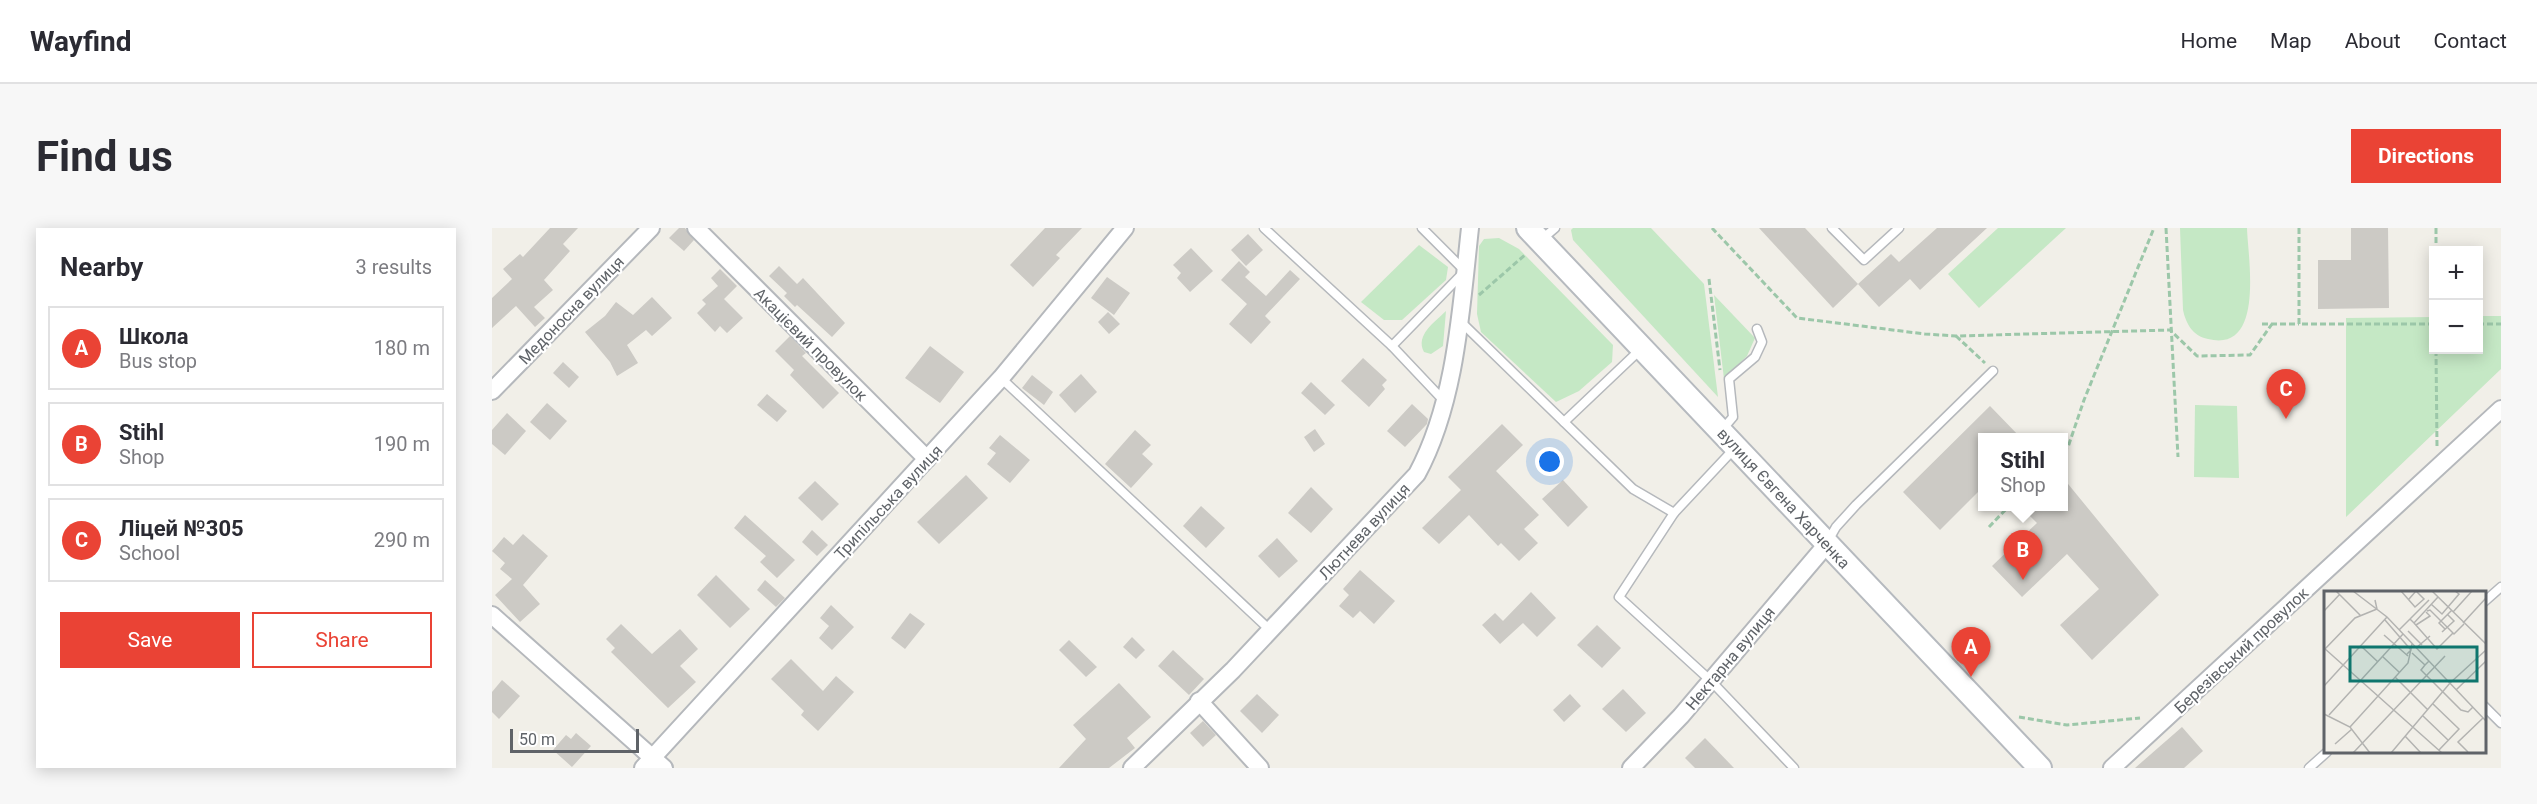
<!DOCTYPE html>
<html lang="en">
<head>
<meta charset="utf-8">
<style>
  body { margin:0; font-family:Roboto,sans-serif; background:#f7f7f7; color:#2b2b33 }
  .controls { position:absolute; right:18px; top:18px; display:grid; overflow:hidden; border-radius:0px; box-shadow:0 3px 15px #0003 }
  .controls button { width:54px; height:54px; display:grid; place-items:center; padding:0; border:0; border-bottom:2px solid #e1e1e2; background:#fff; color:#2b2b33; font:30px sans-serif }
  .scale { position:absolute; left:18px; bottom:15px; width:129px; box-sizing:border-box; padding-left:6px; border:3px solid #5f6368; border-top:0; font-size:16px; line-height:21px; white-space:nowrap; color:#5f6368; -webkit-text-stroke:4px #fff; paint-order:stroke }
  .you { position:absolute; left:1058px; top:234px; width:21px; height:21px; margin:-15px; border:4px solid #fff; border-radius:50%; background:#1a73e8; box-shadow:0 0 0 9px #1a73e833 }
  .badge { display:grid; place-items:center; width:39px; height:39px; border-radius:50%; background:#ea4335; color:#fff; font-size:20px; font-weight:700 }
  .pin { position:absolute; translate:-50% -50px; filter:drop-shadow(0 2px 3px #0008) }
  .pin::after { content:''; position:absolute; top:32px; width:21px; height:18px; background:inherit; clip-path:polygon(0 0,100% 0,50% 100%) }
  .popup { position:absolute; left:1486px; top:205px; width:90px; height:78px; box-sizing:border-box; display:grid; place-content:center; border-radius:0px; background:#fff; filter:drop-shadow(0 2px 4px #0005); font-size:20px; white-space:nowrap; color:#7c7c81 }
  .popup b { font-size:22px; color:#2b2b33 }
  .popup::after { content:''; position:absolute; left:50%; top:100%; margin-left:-12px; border:12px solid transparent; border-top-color:#fff }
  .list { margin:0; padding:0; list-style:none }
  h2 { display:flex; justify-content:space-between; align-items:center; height:78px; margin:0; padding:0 24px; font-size:26px }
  h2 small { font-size:20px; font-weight:400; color:#7c7c81 }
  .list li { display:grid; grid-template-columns:39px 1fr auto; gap:18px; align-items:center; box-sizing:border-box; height:84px; margin:0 12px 12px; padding:0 12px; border:2px solid #e1e1e2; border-radius:0px }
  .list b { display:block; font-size:22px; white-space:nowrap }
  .list p { margin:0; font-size:20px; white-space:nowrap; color:#7c7c81 }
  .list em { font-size:20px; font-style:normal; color:#7c7c81 }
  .actions { display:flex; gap:12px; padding:18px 24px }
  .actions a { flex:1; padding:14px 0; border:2px solid #ea4335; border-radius:0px; text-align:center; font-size:21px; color:#ea4335 }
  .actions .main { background:#ea4335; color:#fff }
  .map { position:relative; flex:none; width:2009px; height:540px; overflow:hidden; border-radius:0px }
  header { display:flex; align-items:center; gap:36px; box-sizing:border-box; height:84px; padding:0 30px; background:#fff; border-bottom:2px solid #e1e1e2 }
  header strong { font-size:28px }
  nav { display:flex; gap:33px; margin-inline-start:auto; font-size:21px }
  .intro { display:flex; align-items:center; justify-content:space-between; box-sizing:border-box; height:144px; padding:0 36px }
  h1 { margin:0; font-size:42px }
  .button { padding:15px 27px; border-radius:0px; background:#ea4335; color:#fff; font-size:21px; font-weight:700 }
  main { display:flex; gap:36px; padding:0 36px }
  aside { flex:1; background:#fff; border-radius:0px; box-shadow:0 3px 15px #0003 }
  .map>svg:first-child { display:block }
  .green { fill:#c5e8c5 }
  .building { fill:#cccac5 }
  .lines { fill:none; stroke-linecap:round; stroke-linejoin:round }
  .service-casing { stroke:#b5b8bc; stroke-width:11 }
  .minor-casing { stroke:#b5b8bc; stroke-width:20 }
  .secondary-casing { stroke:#b6babf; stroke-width:26 }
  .path { stroke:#9cc7a9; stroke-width:3; stroke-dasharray:6 3; stroke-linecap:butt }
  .service { stroke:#fff; stroke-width:8 }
  .minor { stroke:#fff; stroke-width:16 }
  .secondary { stroke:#fff; stroke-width:22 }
  .labels { text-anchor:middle; stroke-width:4.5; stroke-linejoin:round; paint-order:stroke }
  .street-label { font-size:16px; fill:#5f6368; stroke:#fff }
  .inset-road { fill:none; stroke:#b3b3b1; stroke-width:1.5 }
  .view { fill:#0f766e; fill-opacity:0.15; stroke:#0f766e; stroke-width:3 }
  .inset-edge { fill:none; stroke:#5f6368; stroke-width:3 }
</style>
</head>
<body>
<header>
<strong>Wayfind</strong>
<nav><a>Home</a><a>Map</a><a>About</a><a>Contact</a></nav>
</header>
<div class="intro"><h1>Find us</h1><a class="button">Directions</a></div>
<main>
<aside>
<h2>Nearby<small>3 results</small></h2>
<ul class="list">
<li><span class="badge">A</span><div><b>Школа</b><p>Bus stop</p></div><em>180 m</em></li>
<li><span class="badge">B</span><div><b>Stihl</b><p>Shop</p></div><em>190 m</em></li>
<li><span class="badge">C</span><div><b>Ліцей №305</b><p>School</p></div><em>290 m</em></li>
</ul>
<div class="actions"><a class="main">Save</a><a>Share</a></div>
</aside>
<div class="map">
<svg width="2009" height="540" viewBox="0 0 2009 540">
  <rect width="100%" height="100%" fill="#f1efe8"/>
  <g class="green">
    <path d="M1081 0H1159L1212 56 1226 169 1081 12 1079 2Z"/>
    <path d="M1506 0H1574L1487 80 1456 46Z"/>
    <path d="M1688 0H1755C1756 31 1773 125 1716 111 1701 108 1694 96 1691 82Z"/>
    <path d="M1007 10 1027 21 1121 117 1120 134 1087 163 1064 174 989 104 985 86 987 18 992 11Z"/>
    <path d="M927 17 956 39 954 52 910 92H892L869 74Z"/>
    <path d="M1222 67 1263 110 1255 128 1232 151Z"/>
    <path d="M954 83 951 118 939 126 932 124C923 107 943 94 954 83Z"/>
    <path d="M1987 88H2009V141L1854 289V90L1941 89 1942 122H1986Z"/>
    <path d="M1703 177 1745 178 1747 250 1702 249Z"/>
  </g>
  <g class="building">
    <path d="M58 0H86L71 16 78 23 52 52 61 62 42 79 53 90 43 99 24 78 0 100V70L20 51 11 41 28 26 31 29Z"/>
    <path d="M187 0H193L202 12 192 23 177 10Z"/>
    <path d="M553 0H590L564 27 568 30 541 59 518 37Z"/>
    <path d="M1267 0H1313L1366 56 1341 80Z"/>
    <path d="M1445 0H1495L1428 62 1418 51 1387 79 1366 56 1399 26 1407 34Z"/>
    <path d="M1859 0H1896L1897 80 1826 81V32H1859Z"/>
    <path d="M756 6 771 22 754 38 739 22Z"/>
    <path d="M699 20 721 43 698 64 685 50 689 45 681 37Z"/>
    <path d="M747 33 758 44 753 49 774 68 798 42 808 51 773 88 779 94 759 116 737 96 755 76 729 52Z"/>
    <path d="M287 38 305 56 311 50 353 95 340 109 305 77 303 79 292 68 295 65 277 48Z"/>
    <path d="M228 41 245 58 232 71 251 90 235 105 228 98 223 104 205 85 214 76 210 72 226 58 219 50Z"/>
    <path d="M615 49 638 65 622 87 599 70Z"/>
    <path d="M160 69 180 90 160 108 154 102 135 117 146 135 125 148 118 134 93 104 113 88 124 74 141 87Z"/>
    <path d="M616 84 628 96 617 106 606 94Z"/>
    <path d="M298 108 314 125 310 128 347 165 331 181 298 147 302 142 283 123Z"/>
    <path d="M438 118 472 144 448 175 413 150Z"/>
    <path d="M871 130 895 152 890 157 893 161 877 179 849 153Z"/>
    <path d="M71 134 87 149 77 160 61 145Z"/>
    <path d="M589 146 605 164 583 185 567 167Z"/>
    <path d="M540 147 561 164 552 177 530 160Z"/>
    <path d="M819 154 843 177 833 187 809 165Z"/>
    <path d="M275 166 295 183 285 194 265 177Z"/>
    <path d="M55 175 75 193 58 212 38 194Z"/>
    <path d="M920 176 936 191 935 196 913 219 895 203Z"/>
    <path d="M1498 178 1529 210H1491L1490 260 1448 302 1411 264Z"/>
    <path d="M15 185 34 203 13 227 0 216V202Z"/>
    <path d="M1010 196 1031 217 1004 243 1047 287 1032 301 1046 315 1027 333 1009 315 1006 318 977 287 947 316 930 300 969 262 956 249Z"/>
    <path d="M823 201 833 216 822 224 812 209Z"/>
    <path d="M643 202 659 217 650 226 661 236 639 260 613 236Z"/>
    <path d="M508 207 538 232 518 255 495 236 504 225 497 220Z"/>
    <path d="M474 247 496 270 447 316 425 294Z"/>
    <path d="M1572 251 1667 367 1600 432 1568 397 1607 361 1575 326 1530 369 1500 338 1545 295 1529 279H1572Z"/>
    <path d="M1071 252 1096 279 1076 299 1050 271Z"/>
    <path d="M323 253 347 276 330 293 306 270Z"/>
    <path d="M819 259 841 281 819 305 796 285Z"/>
    <path d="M709 278 733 300 714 320 691 298Z"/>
    <path d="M253 287 303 332 285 350 268 334 274 328 242 300Z"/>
    <path d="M320 302 336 317 325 328 310 314Z"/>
    <path d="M31 306 56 328 31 357 48 376 28 394 3 367 20 351 8 341 13 335 0 323 12 309 21 317Z"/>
    <path d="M785 310 806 333 787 350 766 328Z"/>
    <path d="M868 342 903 373 882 396 868 383 861 390 847 378 857 367 851 361Z"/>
    <path d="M224 347 258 381 238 400 205 367Z"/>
    <path d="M273 352 293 370 284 379 265 362Z"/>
    <path d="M1039 364 1064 390 1045 409 1031 395 1008 416 990 397 1003 385 1011 393Z"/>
    <path d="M339 377 362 399 340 422 327 410 337 398 328 390Z"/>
    <path d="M418 385 433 396 413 421 399 410Z"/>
    <path d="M129 396 160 426 188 401 206 421 188 438 204 454 176 480 119 424 123 420 114 411Z"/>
    <path d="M1105 397 1129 420 1110 440 1085 417Z"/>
    <path d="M640 409 653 422 644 431 631 419Z"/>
    <path d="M577 412 605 439 594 449 567 422Z"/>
    <path d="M681 422 712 451 697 467 666 438Z"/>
    <path d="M299 431 331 463 344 448 362 464 326 503 309 487 312 483 279 451Z"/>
    <path d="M10 452 28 468 7 491 0 484V464Z"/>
    <path d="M627 455 659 489 635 510 643 520 617 540H567L594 511 581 497Z"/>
    <path d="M1131 461 1154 485 1134 504 1110 481Z"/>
    <path d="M765 466 787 487 770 505 748 483Z"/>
    <path d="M1078 466 1089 478 1072 494 1061 482Z"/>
    <path d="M711 493 724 507 711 519 698 505Z"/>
    <path d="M1690 499 1711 523 1692 540H1643Z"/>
    <path d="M84 505 99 518 80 539 61 522 74 507 79 511Z"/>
    <path d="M1213 510 1242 540H1203L1193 530Z"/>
  </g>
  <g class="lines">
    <g class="service-casing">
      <g id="service">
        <path d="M772 0 900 118 952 173"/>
        <path d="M1340 0 1372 32 1407 0"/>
        <path d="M1049 12 1063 0"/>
        <path d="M967 92 1141 261 1182 285 1242 221"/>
        <path d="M900 118 973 43 930 0"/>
        <path d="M509 150 778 402"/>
        <path d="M1072 194 1150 120"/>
        <path d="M1229 203 1241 189 1237 151 1263 129 1270 114 1265 101"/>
        <path d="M1182 285 1127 369 1219 453 1302 540"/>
        <path d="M1336 313 1344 299 1364 277 1501 143"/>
        <path d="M1992 374 2009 359"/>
        <path d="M1992 478 2009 495"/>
        <path d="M1817 540 1835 524"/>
      </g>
    </g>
    <g class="minor-casing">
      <g id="minor">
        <path d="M204 0 435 231"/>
        <path d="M0 163 159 0"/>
        <path d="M0 387 172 540"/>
        <path d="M707 473 768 540"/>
        <path d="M151 540 509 150 633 0"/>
        <path d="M640 540 741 442 925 246C964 174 969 81 978 0"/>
        <path d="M1139 540 1189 488 1335 316"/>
        <path d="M1620 540 2009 181"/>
      </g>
    </g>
    <g class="secondary-casing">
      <path id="secondary" d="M1036 0 1548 540"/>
    </g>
    <g class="path">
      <path d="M1220 0 1305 90 1433 106 1464 108 1678 102 1705 128 1758 127 1780 96"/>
      <path d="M1674 0 1686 229"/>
      <path d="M1807 0V96H1942"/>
      <path d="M1944 0V22"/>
      <path d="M1217 51 1228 142"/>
      <path d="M987 67 1034 26"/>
      <path d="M1770 96H1807"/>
      <path d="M1986 96H2009"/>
      <path d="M1464 108 1493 135"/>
      <path d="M1944 122 1945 219"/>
      <path d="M1571 224 1576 219 1592 172 1662 0"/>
      <path d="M1497 299 1517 278"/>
      <path d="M1527 489 1575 497 1648 490"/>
    </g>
    <use href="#service" class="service"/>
    <use href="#minor" class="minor"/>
    <use href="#secondary" class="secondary"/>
  </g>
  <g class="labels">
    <g class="street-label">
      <text transform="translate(79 82) rotate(-46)" y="6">Медоносна вулиця</text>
      <text transform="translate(319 116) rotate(45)" y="6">Акацієвий провулок</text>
      <text transform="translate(1292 270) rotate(47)" y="6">вулиця Євгена Харченка</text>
      <text transform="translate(396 274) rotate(-47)" y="6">Трипільська вулиця</text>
      <text transform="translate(872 303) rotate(-47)" y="6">Лютнева вулиця</text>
      <text transform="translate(1749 422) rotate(-43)" y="6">Березівський провулок</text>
      <text transform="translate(1238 430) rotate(-50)" y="6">Нектарна вулиця</text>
    </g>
  </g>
  <g transform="translate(1832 363)">
    <rect width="162" height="162" fill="#f1efe8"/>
    <path class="inset-road" d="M12 0 37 25M29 0 63 26 162 130M77 0 91 16 100 8 92 0 85 8M108 0 162 53M107 13 118 23 135 3 131 0M0 20 16 3M103 20 106 19 130 43 140 33M129 21 148 0M86 28 105 9M61 29 87 59 83 63M90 32 113 58 129 42M139 32 162 7M92 34 106 25 102 21M121 38 115 32 128 19M75 39 86 28 90 32 114 6M84 40 98 54M118 41 130 30 123 23M60 44 84 65M37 55 54 71M0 57 118 162M92 57 106 45M0 59 31 27 53 18 51 9M88 62 101 74 105 70M58 65 75 81M101 74 97 79 137 119 144 121 149 116M71 86 104 119M0 95 63 26M132 99 162 70M109 113 135 138 115 159M0 123 26 136 46 162M5 124 79 43M99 125 124 149M26 136 84 72 88 53M81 145 97 162M11 153 28 138M144 161 134 151 159 127M29 162 121 65M67 162 126 92 162 59"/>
    <path class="view" d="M26 56H153V90H26Z"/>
    <rect width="162" height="162" class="inset-edge"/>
  </g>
</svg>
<div class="controls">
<button>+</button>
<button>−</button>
</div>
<div class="scale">50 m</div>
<div class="you"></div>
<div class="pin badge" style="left:1479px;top:449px">A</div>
<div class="pin badge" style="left:1531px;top:352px">B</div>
<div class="popup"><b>Stihl</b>Shop</div>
<div class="pin badge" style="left:1794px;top:191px">C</div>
</div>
</main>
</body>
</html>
